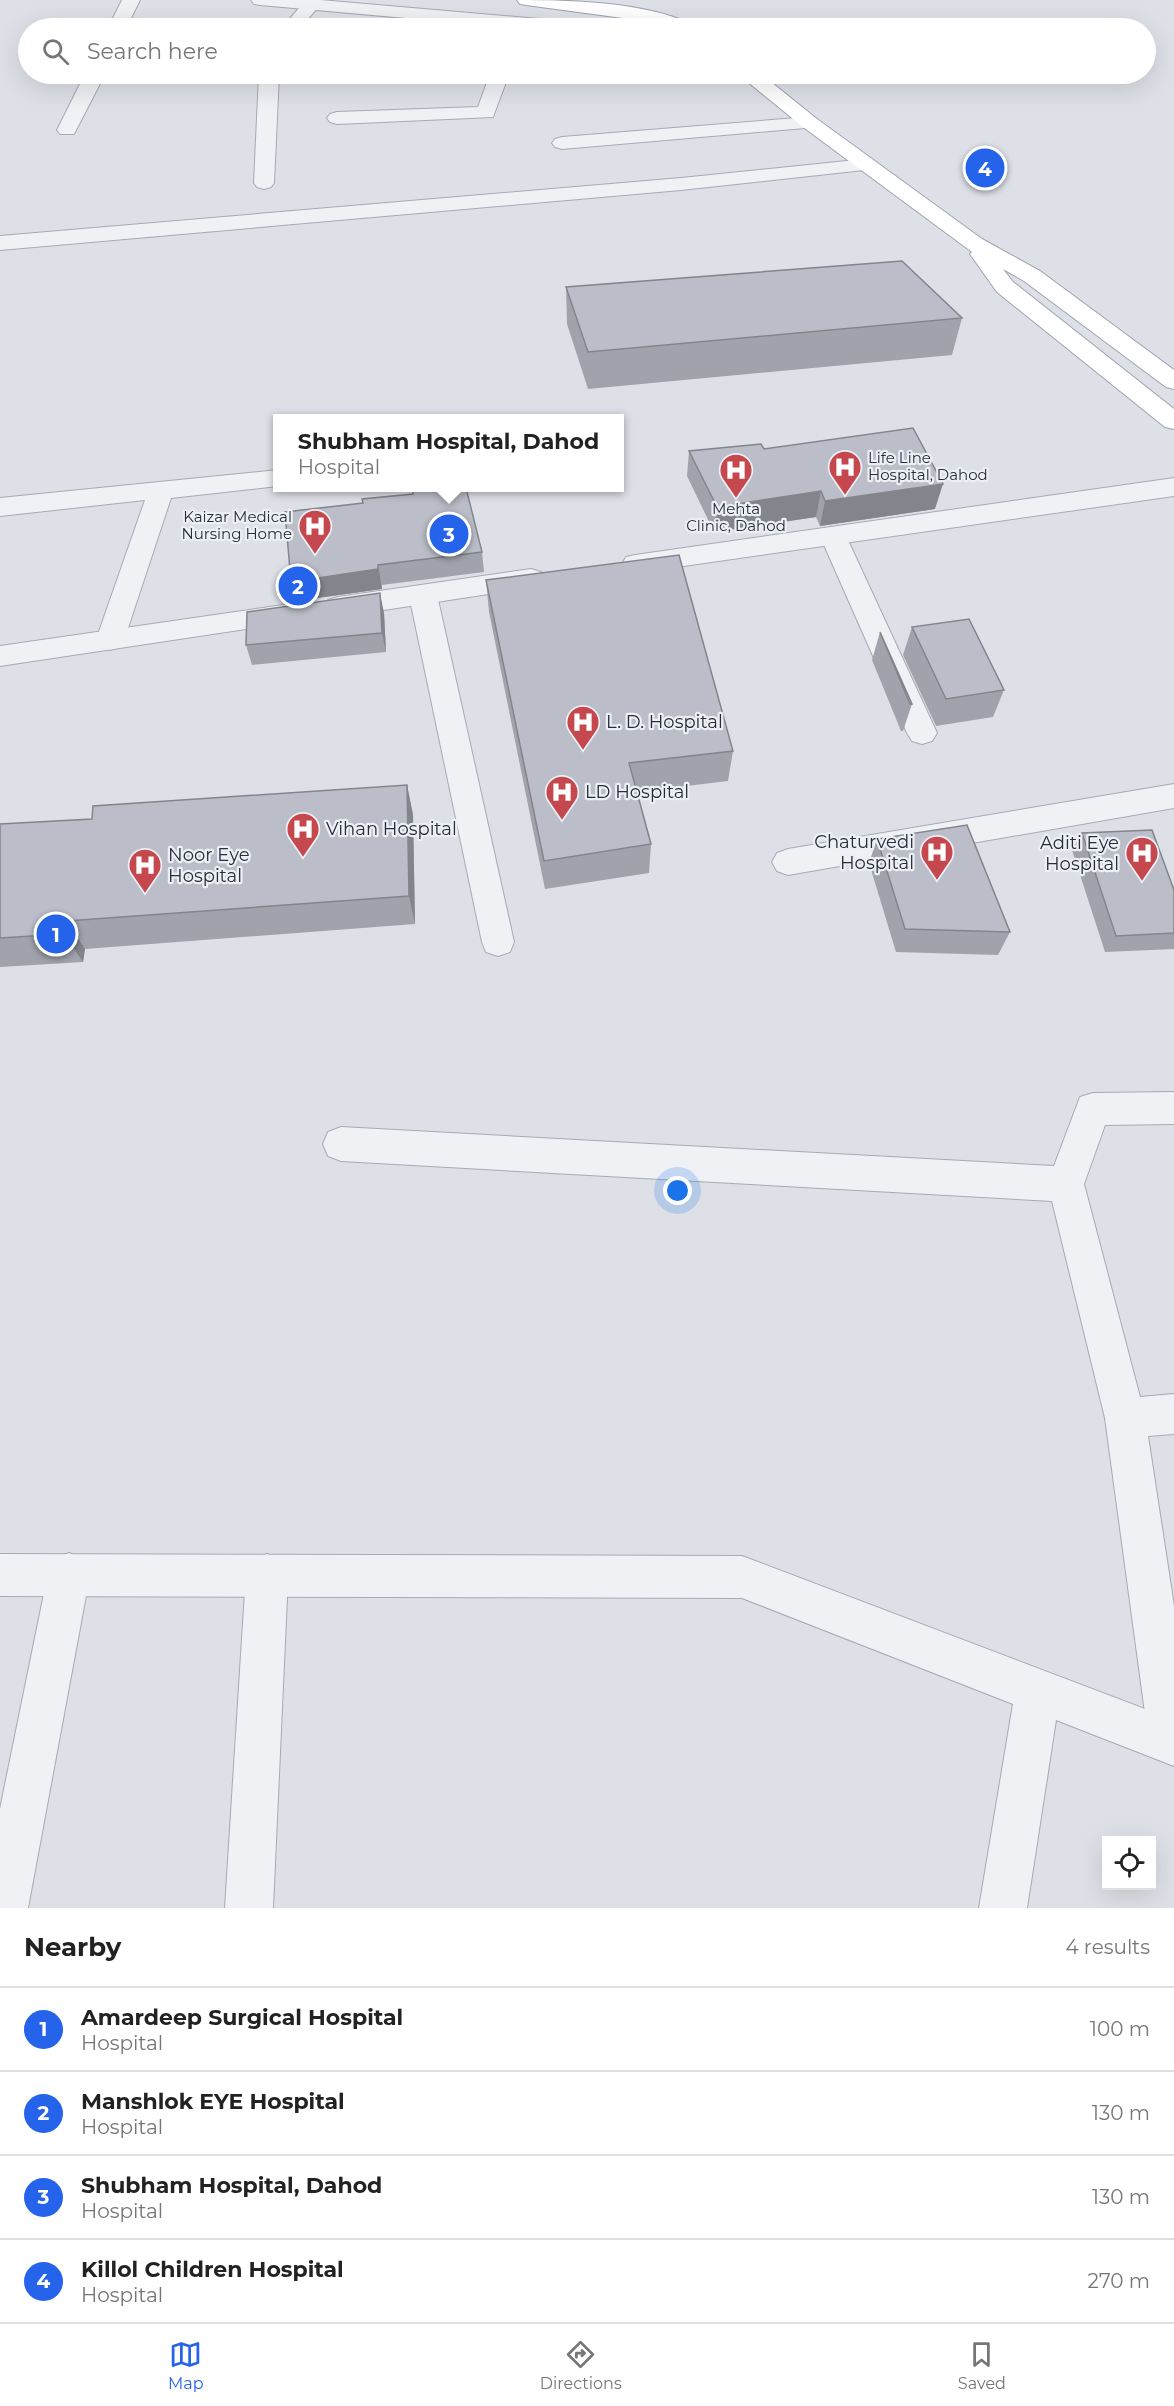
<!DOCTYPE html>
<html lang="en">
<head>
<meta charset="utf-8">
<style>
  body { margin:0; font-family:Montserrat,sans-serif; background:#f6f6f6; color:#222 }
  .controls { position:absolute; right:18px; bottom:18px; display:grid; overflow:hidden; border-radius:0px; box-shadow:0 6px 24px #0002 }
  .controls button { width:54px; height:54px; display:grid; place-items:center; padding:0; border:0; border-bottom:2px solid #e0e0e0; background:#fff; color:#222; font:30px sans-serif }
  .you { position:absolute; left:678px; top:1191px; width:21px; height:21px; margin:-15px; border:4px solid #fff; border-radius:50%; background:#1a73e8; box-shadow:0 0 0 9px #1a73e833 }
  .badge { display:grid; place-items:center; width:39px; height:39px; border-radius:50%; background:#2563eb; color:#fff; font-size:20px; font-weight:700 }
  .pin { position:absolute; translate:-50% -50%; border:3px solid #fff; box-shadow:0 2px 6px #0006 }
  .popup { position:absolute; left:273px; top:414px; width:351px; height:78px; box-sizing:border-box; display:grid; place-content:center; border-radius:0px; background:#fff; filter:drop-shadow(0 2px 4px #0005); font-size:20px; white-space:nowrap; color:#767676 }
  .popup b { font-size:22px; color:#222 }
  .popup::after { content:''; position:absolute; left:50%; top:100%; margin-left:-12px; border:12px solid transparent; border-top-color:#fff }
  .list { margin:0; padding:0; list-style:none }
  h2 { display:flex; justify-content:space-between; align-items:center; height:78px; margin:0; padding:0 24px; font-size:26px }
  h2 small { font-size:20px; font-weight:400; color:#767676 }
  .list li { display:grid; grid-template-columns:39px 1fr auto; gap:18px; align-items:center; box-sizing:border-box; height:84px; padding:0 24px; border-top:2px solid #e0e0e0 }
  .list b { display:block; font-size:22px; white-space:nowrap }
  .list p { margin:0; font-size:20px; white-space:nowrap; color:#767676 }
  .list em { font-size:20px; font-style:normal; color:#767676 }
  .icon { flex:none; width:33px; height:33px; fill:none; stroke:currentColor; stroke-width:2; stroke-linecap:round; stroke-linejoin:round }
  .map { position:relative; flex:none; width:1174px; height:1908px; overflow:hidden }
  .search { position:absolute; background:#fff; box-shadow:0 6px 24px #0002; left:18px; right:18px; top:18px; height:66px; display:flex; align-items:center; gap:15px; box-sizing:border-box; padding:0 21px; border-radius:33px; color:#767676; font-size:22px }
  .sheet { height:414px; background:#fff }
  nav { display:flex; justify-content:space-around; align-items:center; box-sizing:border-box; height:84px; border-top:2px solid #e0e0e0; background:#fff; font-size:16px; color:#767676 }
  nav a { display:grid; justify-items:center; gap:3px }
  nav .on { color:#2563eb }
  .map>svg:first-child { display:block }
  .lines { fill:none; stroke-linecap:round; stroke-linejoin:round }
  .minor-casing { stroke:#a7aab3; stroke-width:2 }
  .tertiary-casing { stroke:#a7aab3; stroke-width:2 }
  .primary-casing { stroke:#9da3b1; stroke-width:2 }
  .minor { fill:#eff1f5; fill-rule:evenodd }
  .tertiary { fill:#eff1f5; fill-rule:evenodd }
  .primary { fill:#fff; fill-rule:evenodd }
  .wall { fill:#a1a3ac }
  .shaded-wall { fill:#83858c }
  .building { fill:#bbbec8; stroke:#83858c; stroke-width:1.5 }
  .labels { text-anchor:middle; stroke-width:4.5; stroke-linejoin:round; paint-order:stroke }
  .far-poi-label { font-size:15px; fill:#282d3b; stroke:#eceff4; text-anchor:start }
  .poi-label { font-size:18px; fill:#282d3b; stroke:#eceff4; text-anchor:start }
</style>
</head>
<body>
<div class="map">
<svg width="1174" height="1908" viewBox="0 0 1174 1908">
  <rect width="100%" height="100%" fill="#dde0e6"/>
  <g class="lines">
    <g class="minor-casing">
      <g id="minor">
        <path d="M122 0H140L126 28H108Z"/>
        <path d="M313 0 320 5 300 28H282L305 1Z"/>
        <path d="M85 74H105L74 134H60L57 130Z"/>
        <path d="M259 74H279L274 183 271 187 264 189 257 187 254 183Z"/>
        <path d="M490 74H509L493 117 337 124 330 122 327 118 330 114 337 112 478 107Z"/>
        <path d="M810 117 817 119 820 123 817 127 562 149 555 147 552 143 555 139 562 137Z"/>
        <path d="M866 159 873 161 876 165 873 169 681 190 0 250V236L681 178Z"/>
        <path d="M278 470V486L171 498 124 640 120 647 110 650 100 647 96 640 145 500 0 516V498Z"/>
        <path d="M833 527 842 530 846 536 937 733 932 741 922 744 912 741 907 733 820 536 824 530Z"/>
        <path d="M423 585 433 588 437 595 514 942 510 952 498 956 486 952 482 942 409 595 413 588Z"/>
        <path d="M1174 784V808L788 875 777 871 772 862 777 853 788 849Z"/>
        <path d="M1174 1092V1124L1105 1125 1084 1184 1140 1397 1174 1394V1434L1148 1436 1174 1606V1764L1172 1765 1156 1758 1149 1742 1105 1418 1052 1201 341 1161 328 1156 323 1144 328 1132 341 1127 1054 1166 1080 1097 1093 1093Z"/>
        <path d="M69 1553 84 1559 90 1574 28 1908H0V1809L48 1574 54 1559Z"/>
        <path d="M267 1554 282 1560 288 1575 273 1908H225L246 1575 252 1560Z"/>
      </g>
    </g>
    <g class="tertiary-casing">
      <g id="tertiary">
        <path d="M251 0H320L573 22 579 24 582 28H517L260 5 254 4Z"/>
        <path d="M1174 478V496L635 573 626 571 622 564 626 557 635 555Z"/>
        <path d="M531 569 541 572 545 579 541 586 338 617 328 614 324 607 328 600 338 597Z"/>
        <path d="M290 604 300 607 304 614 300 621 0 666V646Z"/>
        <path d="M0 1554 742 1556 1174 1720V1766L1056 1720 1027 1908H979L1013 1704 742 1598 0 1596Z"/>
      </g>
    </g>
    <g class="primary-casing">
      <g id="primary">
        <path d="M517 0C572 0 643 2 692 24L695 28H672L660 23 526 5 520 4Z"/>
        <path d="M741 74H761L817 119 982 239 1040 271 1174 370V389L1166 387 1024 281 1003 269 1013 282 1174 409V429L1165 427 997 292 970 254 972 252 803 127 743 78Z"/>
      </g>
    </g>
    <use href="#minor" class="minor"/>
    <use href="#tertiary" class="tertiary"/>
    <use href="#primary" class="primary"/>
  </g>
  <g class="wall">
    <path d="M566 287 962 318 952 355 588 389 567 324Z"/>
    <path d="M764 449 935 509 820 526 816 517 714 532 687 476 689 451Z"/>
    <path d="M412 488 482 552 484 572 382 585V589L296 601 363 503 412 494Z"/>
    <path d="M486 580 733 751 728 781 637 792 651 844 649 873 545 889 489 612Z"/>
    <path d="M384 613 386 652 252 665 246 645Z"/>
    <path d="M912 627 1004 690 993 717 936 726 903 655Z"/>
    <path d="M880 632 912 704 903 731H901L872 660Z"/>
    <path d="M407 785 413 815 415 924 85 949 83 962 0 967V824L92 819Z"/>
    <path d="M1082 833 1174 890V949L1105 952 1072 850Z"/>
    <path d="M877 839 1010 932 998 955 896 952 869 863Z"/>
  </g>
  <g class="shaded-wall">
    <path d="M943 484 935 509 820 526 825 501Z"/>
    <path d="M821 491 816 517 714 532 717 507Z"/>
    <path d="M378 565 382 589 296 601 291 582Z"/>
    <path d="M380 593 384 613 386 652 382 633Z"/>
    <path d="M407 785 413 815 415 924 409 896Z"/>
    <path d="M67 921 85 949 83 962 64 934Z"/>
  </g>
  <g class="building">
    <path d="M902 261 962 318 588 352 566 287Z"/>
    <path d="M913 428 943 484 825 501 821 491 717 507 689 451 761 444 764 449Z"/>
    <path d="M412 488H466L482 552 378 565V569L291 582 285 512 363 503 362 499 413 494Z"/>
    <path d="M679 555 733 751 629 763 651 844 544 861 486 580Z"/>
    <path d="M380 593 382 633 246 645 247 612Z"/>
    <path d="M969 619 1004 690 946 699 912 627Z"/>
    <path d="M880 632 912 704H910Z"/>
    <path d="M407 785 409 896 67 921 64 934 0 938V824L92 819 93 806Z"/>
    <path d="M967 825 1010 932 905 929 877 839Z"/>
    <path d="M1152 830 1174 890V933L1116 936 1082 833Z"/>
  </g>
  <defs>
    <g id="hospital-pin" transform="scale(1.725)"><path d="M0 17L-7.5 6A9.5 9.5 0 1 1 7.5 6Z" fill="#c5484e" stroke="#eceff4"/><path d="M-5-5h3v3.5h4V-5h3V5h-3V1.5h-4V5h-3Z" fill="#fff"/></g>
  </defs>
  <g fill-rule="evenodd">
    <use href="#hospital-pin" x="845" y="467"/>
    <use href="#hospital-pin" x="736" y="470"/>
    <use href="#hospital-pin" x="315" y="526"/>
    <use href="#hospital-pin" x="583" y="722"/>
    <use href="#hospital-pin" x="562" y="792"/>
    <use href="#hospital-pin" x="303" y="829"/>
    <use href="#hospital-pin" x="937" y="852"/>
    <use href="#hospital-pin" x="1142" y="853"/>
    <use href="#hospital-pin" x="145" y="865"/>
  </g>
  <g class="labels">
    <g class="far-poi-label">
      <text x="868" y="463">Life Line<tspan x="868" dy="17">Hospital, Dahod</tspan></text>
      <text x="736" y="514" text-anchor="middle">Mehta<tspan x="736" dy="17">Clinic, Dahod</tspan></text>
      <text x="292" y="522" text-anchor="end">Kaizar Medical<tspan x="292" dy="17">Nursing Home</tspan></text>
    </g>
    <g class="poi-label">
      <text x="606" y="728">L. D. Hospital</text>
      <text x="585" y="798">LD Hospital</text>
      <text x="326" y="835">Vihan Hospital</text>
      <text x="914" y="848" text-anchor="end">Chaturvedi<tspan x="914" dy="21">Hospital</tspan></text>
      <text x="1119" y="849" text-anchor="end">Aditi Eye<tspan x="1119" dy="21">Hospital</tspan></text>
      <text x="168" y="861">Noor Eye<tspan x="168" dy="21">Hospital</tspan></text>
    </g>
  </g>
</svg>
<div class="controls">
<button><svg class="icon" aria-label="locate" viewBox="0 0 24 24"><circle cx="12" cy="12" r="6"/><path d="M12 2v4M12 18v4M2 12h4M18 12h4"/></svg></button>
</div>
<div class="you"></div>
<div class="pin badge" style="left:56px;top:934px">1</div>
<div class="pin badge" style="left:298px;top:586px">2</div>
<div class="pin badge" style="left:449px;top:534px">3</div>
<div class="popup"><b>Shubham Hospital, Dahod</b>Hospital</div>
<div class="pin badge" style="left:985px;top:168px">4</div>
<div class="search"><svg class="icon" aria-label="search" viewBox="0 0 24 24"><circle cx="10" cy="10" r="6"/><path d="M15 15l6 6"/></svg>Search here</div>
</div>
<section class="sheet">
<h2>Nearby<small>4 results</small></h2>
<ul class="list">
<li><span class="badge">1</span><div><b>Amardeep Surgical Hospital</b><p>Hospital</p></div><em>100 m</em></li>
<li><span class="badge">2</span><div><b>Manshlok EYE Hospital</b><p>Hospital</p></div><em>130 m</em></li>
<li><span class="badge">3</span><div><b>Shubham Hospital, Dahod</b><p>Hospital</p></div><em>130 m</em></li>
<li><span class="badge">4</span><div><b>Killol Children Hospital</b><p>Hospital</p></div><em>270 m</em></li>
</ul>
</section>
<nav>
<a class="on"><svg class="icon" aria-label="map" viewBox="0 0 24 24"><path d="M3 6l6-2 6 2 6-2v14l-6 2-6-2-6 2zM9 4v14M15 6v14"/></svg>Map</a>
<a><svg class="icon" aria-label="directions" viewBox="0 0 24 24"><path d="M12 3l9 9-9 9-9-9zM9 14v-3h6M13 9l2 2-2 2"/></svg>Directions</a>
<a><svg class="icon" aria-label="saved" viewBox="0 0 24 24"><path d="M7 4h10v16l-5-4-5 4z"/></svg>Saved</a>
</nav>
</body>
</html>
